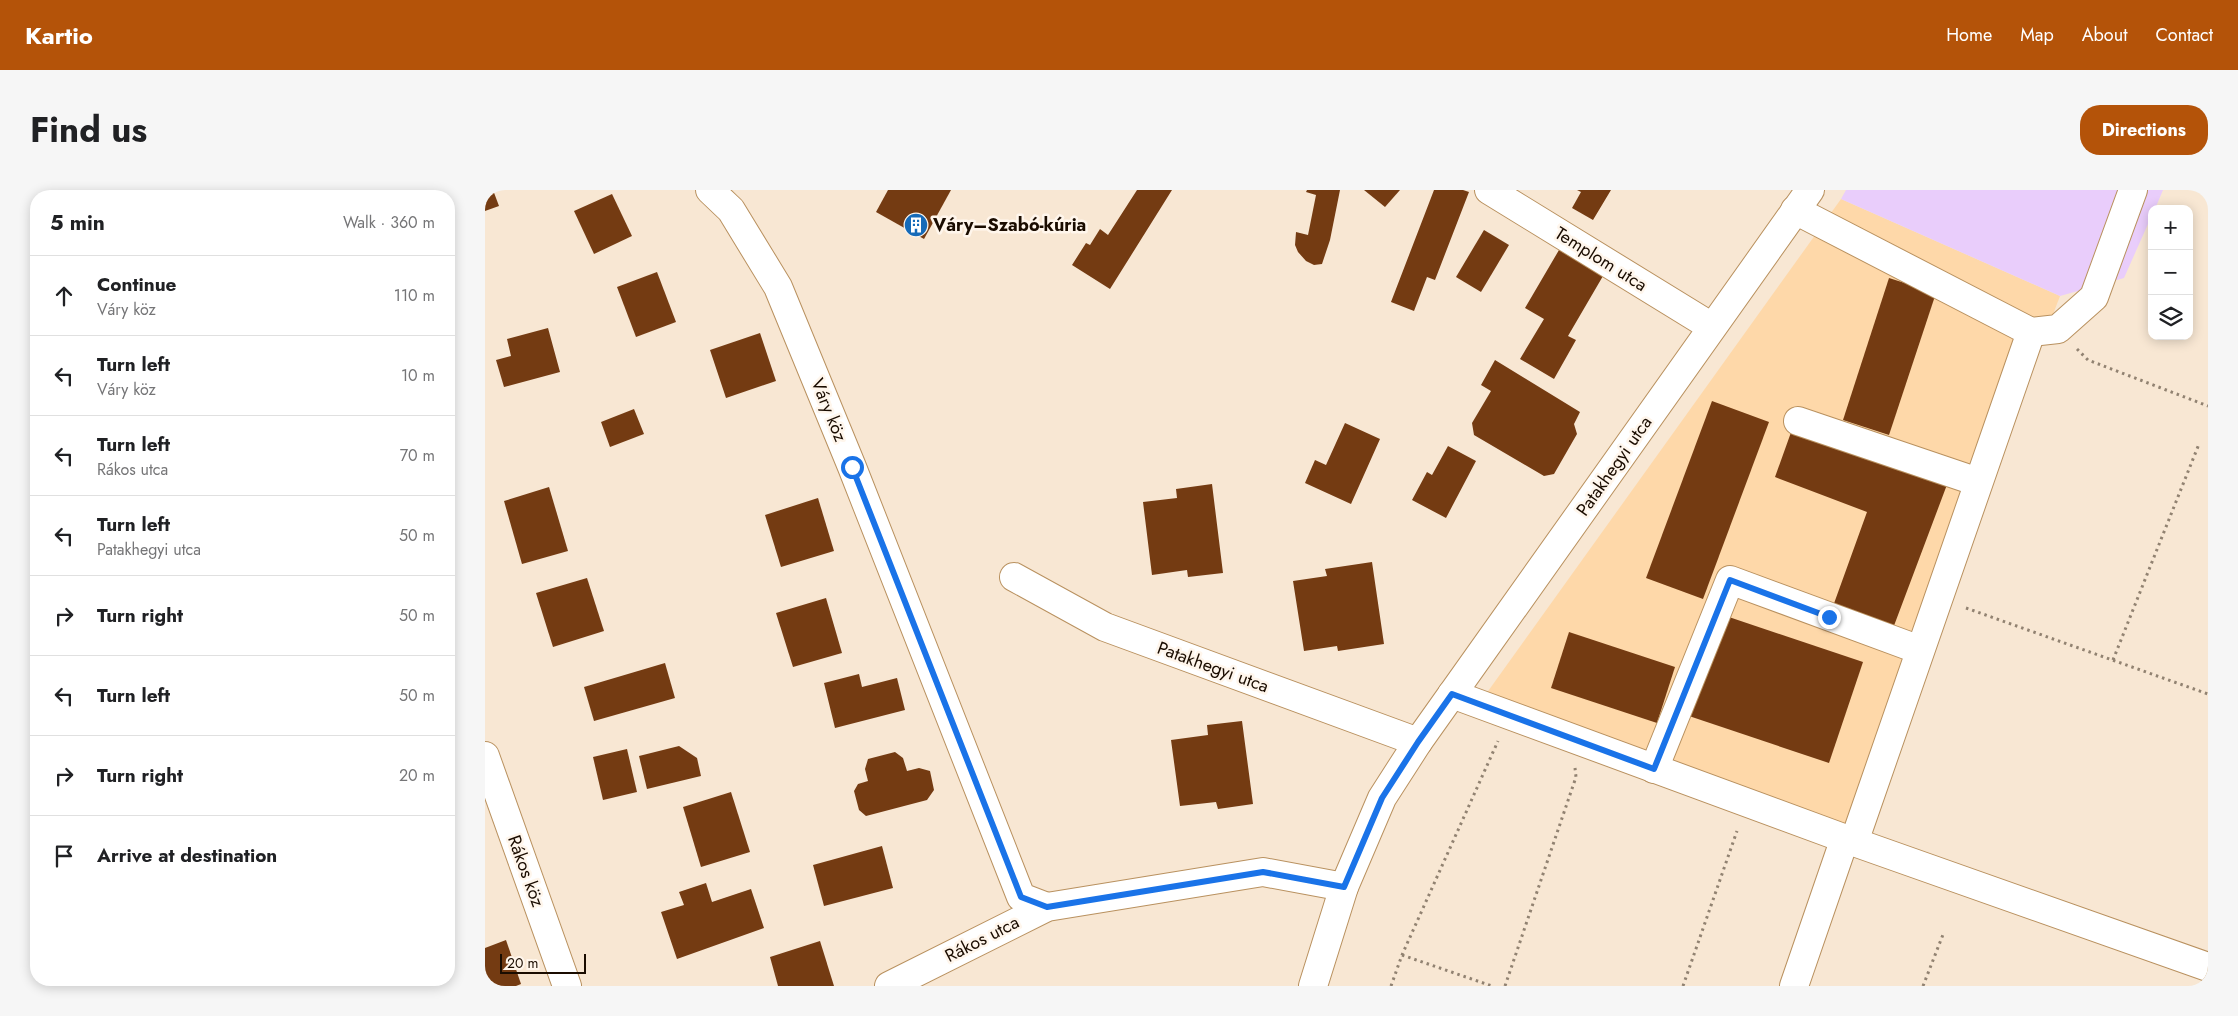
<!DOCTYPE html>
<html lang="en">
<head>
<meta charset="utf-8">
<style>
  body { margin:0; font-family:Jost,sans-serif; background:#f6f6f6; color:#202124 }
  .controls { position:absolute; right:15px; top:15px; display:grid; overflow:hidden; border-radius:10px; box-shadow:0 2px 12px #0003 }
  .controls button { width:45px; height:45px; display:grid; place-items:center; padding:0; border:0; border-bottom:1px solid #e0e0e0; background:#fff; color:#202124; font:25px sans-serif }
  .scale { position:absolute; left:15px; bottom:12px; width:86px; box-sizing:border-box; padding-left:5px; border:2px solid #1a0c00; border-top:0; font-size:14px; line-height:18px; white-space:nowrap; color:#1a0c00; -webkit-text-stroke:4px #fff6ec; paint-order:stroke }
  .stop { position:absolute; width:15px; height:15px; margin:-11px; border:4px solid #1a73e8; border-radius:50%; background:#fff }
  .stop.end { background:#1a73e8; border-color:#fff; box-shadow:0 1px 5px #0008 }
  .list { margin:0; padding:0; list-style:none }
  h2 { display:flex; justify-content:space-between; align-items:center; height:65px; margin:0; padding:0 20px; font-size:21px }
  h2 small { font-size:16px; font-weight:400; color:#757577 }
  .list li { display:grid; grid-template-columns:32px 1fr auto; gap:15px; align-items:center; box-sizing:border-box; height:80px; padding:0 20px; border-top:1px solid #e0e0e0 }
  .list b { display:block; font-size:19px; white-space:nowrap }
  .list p { margin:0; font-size:16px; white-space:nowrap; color:#757577 }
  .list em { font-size:16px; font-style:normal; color:#757577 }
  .icon { flex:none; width:28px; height:28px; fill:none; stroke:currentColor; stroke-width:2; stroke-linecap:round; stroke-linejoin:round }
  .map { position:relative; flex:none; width:1723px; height:796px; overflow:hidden; border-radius:20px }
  header { display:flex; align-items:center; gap:30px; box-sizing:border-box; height:70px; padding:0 25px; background:#b45309; color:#fff }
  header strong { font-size:24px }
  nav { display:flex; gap:28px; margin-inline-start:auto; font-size:18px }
  .intro { display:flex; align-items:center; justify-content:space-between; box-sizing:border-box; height:120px; padding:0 30px }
  h1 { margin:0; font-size:35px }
  .button { padding:12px 22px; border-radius:20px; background:#b45309; color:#fff; font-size:18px; font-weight:700 }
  main { display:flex; gap:30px; padding:0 30px }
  aside { flex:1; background:#fff; border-radius:20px; box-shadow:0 2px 12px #0003 }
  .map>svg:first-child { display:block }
  .built { fill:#fed8a9 }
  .green { fill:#e9cdfb }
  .building { fill:#743b12 }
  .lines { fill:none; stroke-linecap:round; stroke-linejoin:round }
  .minor-casing { stroke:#b9915f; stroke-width:30 }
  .path { stroke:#918271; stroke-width:3; stroke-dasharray:2.5 4; stroke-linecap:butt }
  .minor { stroke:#fff; stroke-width:28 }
  .route { stroke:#1a73e8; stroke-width:6 }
  .labels { text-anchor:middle; stroke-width:5; stroke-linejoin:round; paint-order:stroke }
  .poi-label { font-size:18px; font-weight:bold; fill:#1a0c00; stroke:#fff6ec; text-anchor:start }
  .street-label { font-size:18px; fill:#1a0c00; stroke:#fff6ec }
</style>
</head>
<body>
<header>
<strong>Kartio</strong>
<nav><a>Home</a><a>Map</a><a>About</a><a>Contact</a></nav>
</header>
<div class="intro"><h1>Find us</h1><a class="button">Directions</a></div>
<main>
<aside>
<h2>5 min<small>Walk · 360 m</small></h2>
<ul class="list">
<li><svg class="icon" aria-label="ahead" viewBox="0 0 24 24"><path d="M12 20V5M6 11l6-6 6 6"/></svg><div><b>Continue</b><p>Váry köz</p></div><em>110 m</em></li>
<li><svg class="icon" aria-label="left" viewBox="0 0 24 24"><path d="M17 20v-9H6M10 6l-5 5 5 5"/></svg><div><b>Turn left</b><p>Váry köz</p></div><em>10 m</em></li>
<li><svg class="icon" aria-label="left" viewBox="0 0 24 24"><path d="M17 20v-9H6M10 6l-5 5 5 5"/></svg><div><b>Turn left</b><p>Rákos utca</p></div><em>70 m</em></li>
<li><svg class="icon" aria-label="left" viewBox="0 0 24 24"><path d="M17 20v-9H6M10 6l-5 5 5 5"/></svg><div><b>Turn left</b><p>Patakhegyi utca</p></div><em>50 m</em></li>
<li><svg class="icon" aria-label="right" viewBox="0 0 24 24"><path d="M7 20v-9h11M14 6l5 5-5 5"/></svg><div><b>Turn right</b></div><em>50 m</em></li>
<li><svg class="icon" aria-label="left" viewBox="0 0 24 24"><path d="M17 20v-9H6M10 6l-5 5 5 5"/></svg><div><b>Turn left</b></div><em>50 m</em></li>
<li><svg class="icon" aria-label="right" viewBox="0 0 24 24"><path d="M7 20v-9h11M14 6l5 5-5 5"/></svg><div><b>Turn right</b></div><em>20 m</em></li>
<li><svg class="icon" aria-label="arrive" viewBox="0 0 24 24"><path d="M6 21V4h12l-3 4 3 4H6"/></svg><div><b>Arrive at destination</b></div></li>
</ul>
</aside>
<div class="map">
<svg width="1723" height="796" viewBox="0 0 1723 796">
  <rect width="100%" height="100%" fill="#f8e7d3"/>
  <path class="built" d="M1356 9 1575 106 1371 641 1001 504Z"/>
  <path class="green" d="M1361 0H1678L1670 19H1667V25L1639 88 1575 106 1356 9Z"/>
  <g class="building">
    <path d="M0 0H8L14 16 0 21Z"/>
    <path d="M403 0H466L439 49 391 22Z"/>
    <path d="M652 0H687L625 99 587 75 601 53 605 55 615 39 623 45Z"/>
    <path d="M822 0H855L845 50 837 74 829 75 821 71 813 62 810 55 811 42 823 45 831 5 821 2Z"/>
    <path d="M879 0H915L900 17Z"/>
    <path d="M949 0H978L984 2 950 90 942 87 929 121 906 112Z"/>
    <path d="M1092 0H1126L1108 30 1087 18 1096 2Z"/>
    <path d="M127 4 147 46 109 64 89 21Z"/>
    <path d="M999 40 1024 55 996 102 971 87Z"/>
    <path d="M1074 60 1118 86 1083 146 1091 150 1069 189 1035 169 1059 129 1040 118Z"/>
    <path d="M172 82 191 132 151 147 132 97Z"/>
    <path d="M1404 88 1451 103 1404 245 1358 230Z"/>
    <path d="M63 138 75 182 19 197 11 170 26 166 22 149Z"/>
    <path d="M275 143 291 191 241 208 225 160Z"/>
    <path d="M1010 170 1095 222 1089 234 1092 244 1069 284 1059 286 989 245 987 233 1006 201 996 195Z"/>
    <path d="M1227 211 1284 232 1218 409 1161 388Z"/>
    <path d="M149 219 159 244 125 257 116 232Z"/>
    <path d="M860 233 895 249 866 314 820 293 830 270 841 275Z"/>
    <path d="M1309 234 1463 292 1407 441 1347 419 1382 322 1290 287Z"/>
    <path d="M963 256 991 271 961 328 927 310 942 282 947 285Z"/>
    <path d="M727 294 738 383 703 387 702 380 667 385 658 312 692 308 691 299Z"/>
    <path d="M64 297 83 361 37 374 19 311Z"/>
    <path d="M333 308 349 361 296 377 280 325Z"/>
    <path d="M887 372 899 454 853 461 852 456 819 461 808 391 842 386 840 379Z"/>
    <path d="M102 388 119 441 68 457 51 403Z"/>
    <path d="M341 408 357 463 308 477 291 423Z"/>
    <path d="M1235 424 1378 472 1344 573 1201 525Z"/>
    <path d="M1084 442 1190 477 1172 533 1066 498Z"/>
    <path d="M180 473 190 508 109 531 99 497Z"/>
    <path d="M374 484 377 497 412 488 420 520 350 538 339 493Z"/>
    <path d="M757 531 768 614 733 619 731 612 695 616 686 550 723 545 722 535Z"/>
    <path d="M194 556 212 568 216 586 162 599 154 566Z"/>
    <path d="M142 559 152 602 118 610 108 567Z"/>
    <path d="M410 562 418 568 422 581 434 578 445 581 449 600 442 610 381 626 374 620 369 601 373 594 383 591 380 579 383 569Z"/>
    <path d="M246 602 265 662 216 677 198 617Z"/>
    <path d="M397 656 408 698 339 716 328 675Z"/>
    <path d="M221 693 227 712 266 699 279 738 192 769 176 722 199 715 194 702Z"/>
    <path d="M21 750 36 794 31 796H0V758Z"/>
    <path d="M335 751 349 796H293L285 767Z"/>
  </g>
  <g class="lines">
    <g class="minor-casing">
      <g id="minor">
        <path d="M225 0 246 20 293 97 367 277 536 707 562 717"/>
        <path d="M1004 0 1227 137"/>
        <path d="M1310 20 1546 142 1573 139 1609 107 1648 0"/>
        <path d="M1313 231 1493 292"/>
        <path d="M529 387 620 437 933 552"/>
        <path d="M967 504 1369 652 1723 777"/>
        <path d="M0 566 82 796"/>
        <path d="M1169 579 1245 390 1435 460"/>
        <path d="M1369 652 1546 142"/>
        <path d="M404 796 562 717 778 682 859 697"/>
        <path d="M828 796 859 697 897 608 933 552 1325 0"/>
        <path d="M1309 796 1360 648"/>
      </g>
    </g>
    <g class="path">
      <path d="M1592 159 1603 170 1723 216"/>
      <path d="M1481 418 1723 504"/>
      <path d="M1628 470 1714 254"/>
      <path d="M917 765 1007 796"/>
      <path d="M906 796 917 765 1013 551"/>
      <path d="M1020 796 1091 587 1090 578"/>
      <path d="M1198 796 1252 641"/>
      <path d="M1438 796 1459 742"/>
    </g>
    <use href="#minor" class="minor"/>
  </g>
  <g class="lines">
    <path class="route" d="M367 277 536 707 562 717 778 682 859 697 897 608 933 552 967 504 1169 579 1245 390 1344 427"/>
  </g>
  <defs>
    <g id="building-disc" transform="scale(1.25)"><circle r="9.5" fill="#156ab8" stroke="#fff6ec"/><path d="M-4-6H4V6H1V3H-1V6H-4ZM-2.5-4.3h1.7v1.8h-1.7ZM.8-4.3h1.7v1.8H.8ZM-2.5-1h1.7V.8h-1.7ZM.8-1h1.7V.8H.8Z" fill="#fff"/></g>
  </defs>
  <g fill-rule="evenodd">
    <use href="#building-disc" x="431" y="35"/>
  </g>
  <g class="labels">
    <g class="poi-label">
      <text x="448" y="41">Váry–Szabó-kúria</text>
    </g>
    <g class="street-label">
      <text transform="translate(1116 69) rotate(32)" y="6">Templom utca</text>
      <text transform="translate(344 220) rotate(68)" y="6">Váry köz</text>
      <text transform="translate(1129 276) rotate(-55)" y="6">Patakhegyi utca</text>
      <text transform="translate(728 477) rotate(20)" y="6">Patakhegyi utca</text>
      <text transform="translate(41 681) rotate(70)" y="6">Rákos köz</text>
      <text transform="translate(497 749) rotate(-27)" y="6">Rákos utca</text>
    </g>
  </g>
</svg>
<div class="controls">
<button>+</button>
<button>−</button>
<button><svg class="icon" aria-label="layers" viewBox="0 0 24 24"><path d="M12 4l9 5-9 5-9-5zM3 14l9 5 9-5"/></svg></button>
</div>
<div class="scale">20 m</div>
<div class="stop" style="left:367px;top:277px"></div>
<div class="stop end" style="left:1344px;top:427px"></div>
</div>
</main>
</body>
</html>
